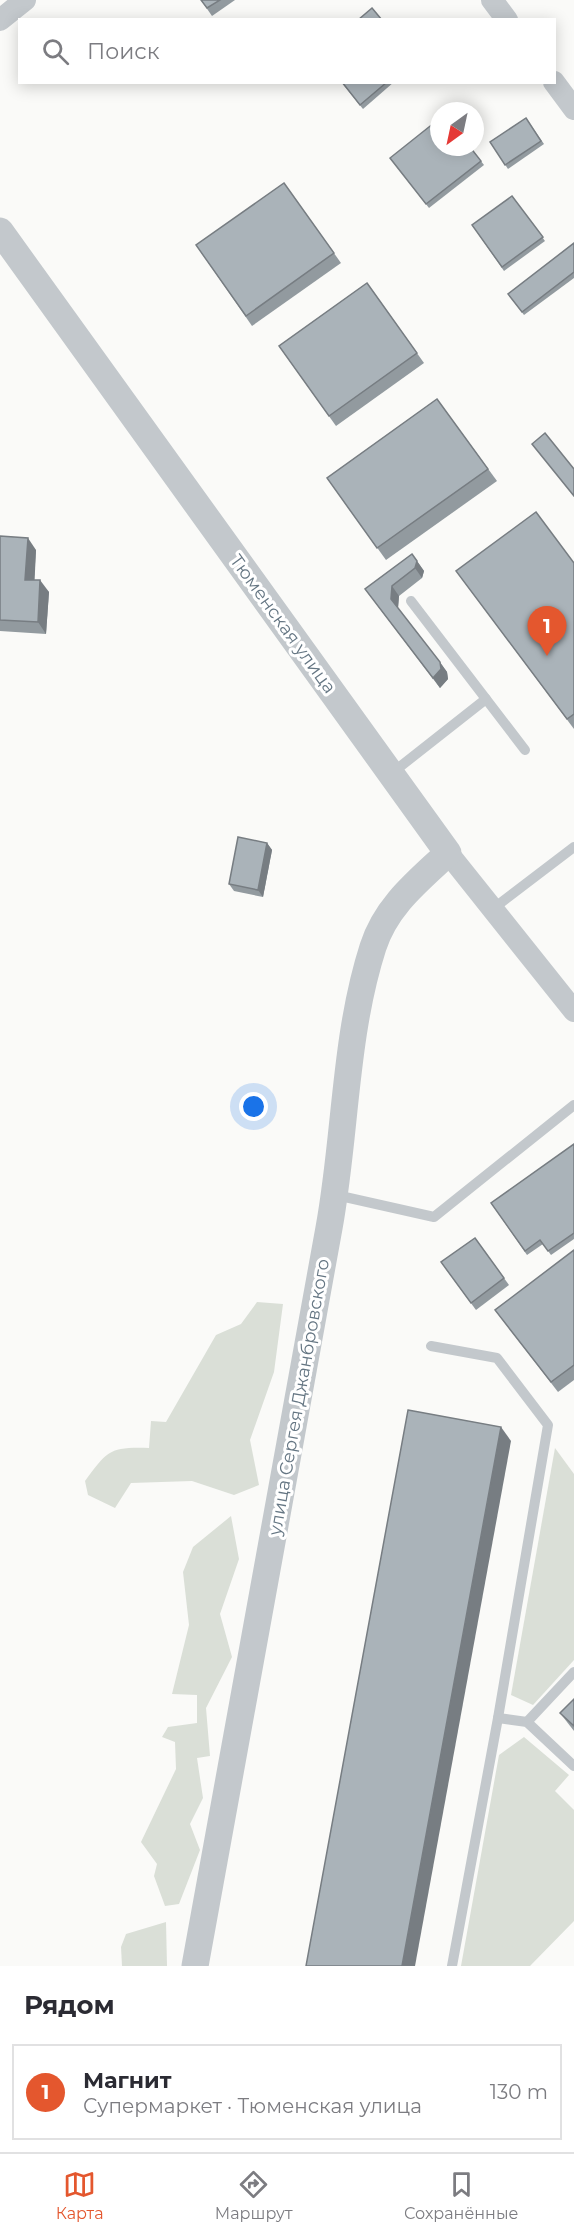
<!DOCTYPE html>
<html lang="ru">
<head>
<meta charset="utf-8">
<style>
  body { margin:0; font-family:Montserrat,sans-serif; background:#f2f2f3; color:#2b2b33 }
  .compass { position:absolute; left:430px; top:102px; width:54px; height:54px; border-radius:50%; background:#fff; box-shadow:0 3px 15px #0003; rotate:213deg }
  .you { position:absolute; left:254px; top:1107px; width:21px; height:21px; margin:-15px; border:4px solid #fff; border-radius:50%; background:#1a73e8; box-shadow:0 0 0 9px #1a73e833 }
  .badge { display:grid; place-items:center; width:39px; height:39px; border-radius:50%; background:#e4572e; color:#fff; font-size:20px; font-weight:700 }
  .pin { position:absolute; translate:-50% -50px; filter:drop-shadow(0 2px 3px #0008) }
  .pin::after { content:''; position:absolute; top:32px; width:21px; height:18px; background:inherit; clip-path:polygon(0 0,100% 0,50% 100%) }
  .list { margin:0; padding:0; list-style:none }
  h2 { display:flex; justify-content:space-between; align-items:center; height:78px; margin:0; padding:0 24px; font-size:26px }
  h2 small { font-size:20px; font-weight:400; color:#7c7c81 }
  .list li { display:grid; grid-template-columns:39px 1fr auto; gap:18px; align-items:center; box-sizing:border-box; height:96px; margin:0 12px 12px; padding:0 12px; border:2px solid #e1e1e2; border-radius:0px }
  .list b { display:block; font-size:22px; white-space:nowrap }
  .list p { margin:0; font-size:20px; white-space:nowrap; color:#7c7c81 }
  .list em { font-size:20px; font-style:normal; color:#7c7c81 }
  .icon { flex:none; width:33px; height:33px; fill:none; stroke:currentColor; stroke-width:2; stroke-linecap:round; stroke-linejoin:round }
  .map { position:relative; flex:none; width:574px; height:1966px; overflow:hidden }
  .search { position:absolute; background:#fff; box-shadow:0 3px 15px #0003; left:18px; right:18px; top:18px; height:66px; display:flex; align-items:center; gap:15px; box-sizing:border-box; padding:0 21px; border-radius:0px; color:#7c7c81; font-size:22px }
  .sheet { height:186px; background:#fff }
  nav { display:flex; justify-content:space-around; align-items:center; box-sizing:border-box; height:84px; border-top:2px solid #e1e1e2; background:#fff; font-size:16px; color:#7c7c81 }
  nav a { display:grid; justify-items:center; gap:3px }
  nav .on { color:#e4572e }
  .map>svg:first-child { display:block }
  .green { fill:#dadfd7 }
  .lines { fill:none; stroke-linecap:round; stroke-linejoin:round }
  .service { stroke:#c3c8cc; stroke-width:10 }
  .minor { stroke:#c3c8cc; stroke-width:22 }
  .tertiary { stroke:#c3c8cc; stroke-width:27 }
  .wall { fill:#929a9f }
  .shaded-wall { fill:#777d82 }
  .building { fill:#aab3b9; stroke:#777d82; stroke-width:1.5 }
  .labels { text-anchor:middle; stroke-width:6; stroke-linejoin:round; paint-order:stroke }
  .street-label { font-size:18px; fill:#657683; stroke:#fff }
</style>
</head>
<body>
<div class="map">
<svg width="574" height="1966" viewBox="0 0 574 1966">
  <rect width="100%" height="100%" fill="#fafaf8"/>
  <g class="green">
    <path d="M257 1302 283 1304 274 1372 250 1440 259 1485 234 1495 192 1481 131 1483 115 1508 88 1495 85 1481C108 1450 110 1447 149 1448L151 1421 166 1422 216 1335 241 1324Z"/>
    <path d="M555 1448 574 1474V1660L533 1705 511 1695Z"/>
    <path d="M231 1516 239 1559 220 1614 232 1657 206 1708 210 1756 197 1758 203 1798 190 1824 200 1850 179 1904 165 1906 154 1876 157 1864 141 1842 176 1769 175 1742 162 1737 168 1727 197 1723V1695L172 1694 189 1625 183 1572 193 1547Z"/>
    <path d="M524 1737 569 1775 555 1791 574 1810V1921L530 1966H461L499 1755Z"/>
    <path d="M166 1922 167 1966H122L121 1947 126 1934Z"/>
  </g>
  <g class="lines">
    <g class="service">
      <path d="M411 601 525 750"/>
      <path d="M392 773 486 699"/>
      <path d="M494 908 574 847"/>
      <path d="M336 1195 434 1217 574 1105"/>
      <path d="M431 1346 497 1358 548 1425 498 1718 452 1966"/>
      <path d="M498 1718 527 1722 574 1766"/>
      <path d="M527 1722 574 1672"/>
    </g>
    <g class="minor">
      <path d="M492 0 507 20"/>
      <path d="M0 20 25 0"/>
      <path d="M554 82 574 109"/>
      <path d="M448 853 574 1011"/>
    </g>
    <path class="tertiary" d="M0 231 448 853C418 881 386 906 373 947 344 1037 346 1135 329 1228 285 1474 240 1720 195 1966"/>
  </g>
  <g class="wall">
    <path d="M201 0H235L212 16Z"/>
    <path d="M341 82H394L363 109Z"/>
    <path d="M526 118 544 144 508 169 490 142Z"/>
    <path d="M470 147 484 165 429 208 390 158Z"/>
    <path d="M284 183 341 263 252 326 196 245Z"/>
    <path d="M512 196 545 241 504 271 472 225Z"/>
    <path d="M574 243V278L524 315 508 294Z"/>
    <path d="M367 283 424 363 336 426 279 346Z"/>
    <path d="M437 399 497 481 386 560 327 478Z"/>
    <path d="M0 536 36 550 34 580 49 592 46 634 0 631Z"/>
    <path d="M412 554 424 571 422 578 399 596 398 608 447 672 448 679 440 688 365 589Z"/>
    <path d="M574 563V729L465 583Z"/>
    <path d="M267 843 272 850 263 897 234 891 229 884Z"/>
    <path d="M574 1144V1239L551 1255 543 1244 527 1255 491 1203Z"/>
    <path d="M475 1238 509 1285 476 1310 441 1262Z"/>
    <path d="M574 1250V1380L558 1392 495 1310Z"/>
    <path d="M574 1699V1731L560 1713Z"/>
  </g>
  <g class="shaded-wall">
    <path d="M28 538 36 550 34 592 25 580Z"/>
    <path d="M417 561 424 571 422 578 415 568Z"/>
    <path d="M40 580 49 592 46 634 38 622Z"/>
    <path d="M392 586 399 596 398 608 391 599Z"/>
    <path d="M440 662 447 672 448 679 440 688 433 678Z"/>
    <path d="M267 843 272 850 263 897 258 890Z"/>
    <path d="M501 1427 511 1441 415 1966H402Z"/>
  </g>
  <g class="building">
    <path d="M201 0H220L207 8Z"/>
    <path d="M372 8 382 20H358Z"/>
    <path d="M342 82H387L360 105Z"/>
    <path d="M526 118 541 141 505 165 490 142Z"/>
    <path d="M439 119V147H470L481 161 426 204 390 158Z"/>
    <path d="M284 183 334 253 246 316 196 245Z"/>
    <path d="M512 196 543 237 502 267 472 225Z"/>
    <path d="M574 243V272L522 312 508 294Z"/>
    <path d="M367 283 417 353 329 416 279 346Z"/>
    <path d="M437 399 488 469 377 548 327 478Z"/>
    <path d="M545 433 574 469V496L532 444Z"/>
    <path d="M536 512 574 563V714L567 719 456 571Z"/>
    <path d="M0 536 28 538 25 580H40L38 622 0 620Z"/>
    <path d="M412 554 417 561 415 568 392 586 391 599 440 662 441 669 433 678 365 589Z"/>
    <path d="M238 837 267 843 258 890 229 884Z"/>
    <path d="M574 1144V1233L548 1251 540 1240 525 1251 491 1203Z"/>
    <path d="M475 1238 504 1278 471 1303 441 1262Z"/>
    <path d="M574 1250V1365L551 1382 495 1310Z"/>
    <path d="M408 1410 501 1427 402 1966H306Z"/>
    <path d="M574 1699V1726L560 1713Z"/>
  </g>
  <g class="labels">
    <g class="street-label">
      <text transform="translate(283 624) rotate(54)" y="6">Тюменская улица</text>
      <text transform="translate(299 1397) rotate(-80)" y="6">улица Сергея Джанбровского</text>
    </g>
  </g>
</svg>
<svg class="compass" viewBox="-18 -18 36 36"><path d="M0-13l5 13h-10z" fill="#e53935"/><path d="M0 13l5-13h-10z" fill="#7c7c81"/></svg>
<div class="you"></div>
<div class="pin badge" style="left:547px;top:656px">1</div>
<div class="search"><svg class="icon" aria-label="search" viewBox="0 0 24 24"><circle cx="10" cy="10" r="6"/><path d="M15 15l6 6"/></svg>Поиск</div>
</div>
<section class="sheet">
<h2>Рядом<small></small></h2>
<ul class="list">
<li><span class="badge">1</span><div><b>Магнит</b><p>Супермаркет · Тюменская улица</p></div><em>130 m</em></li>
</ul>
</section>
<nav>
<a class="on"><svg class="icon" aria-label="map" viewBox="0 0 24 24"><path d="M3 6l6-2 6 2 6-2v14l-6 2-6-2-6 2zM9 4v14M15 6v14"/></svg>Карта</a>
<a><svg class="icon" aria-label="directions" viewBox="0 0 24 24"><path d="M12 3l9 9-9 9-9-9zM9 14v-3h6M13 9l2 2-2 2"/></svg>Маршрут</a>
<a><svg class="icon" aria-label="saved" viewBox="0 0 24 24"><path d="M7 4h10v16l-5-4-5 4z"/></svg>Сохранённые</a>
</nav>
</body>
</html>
